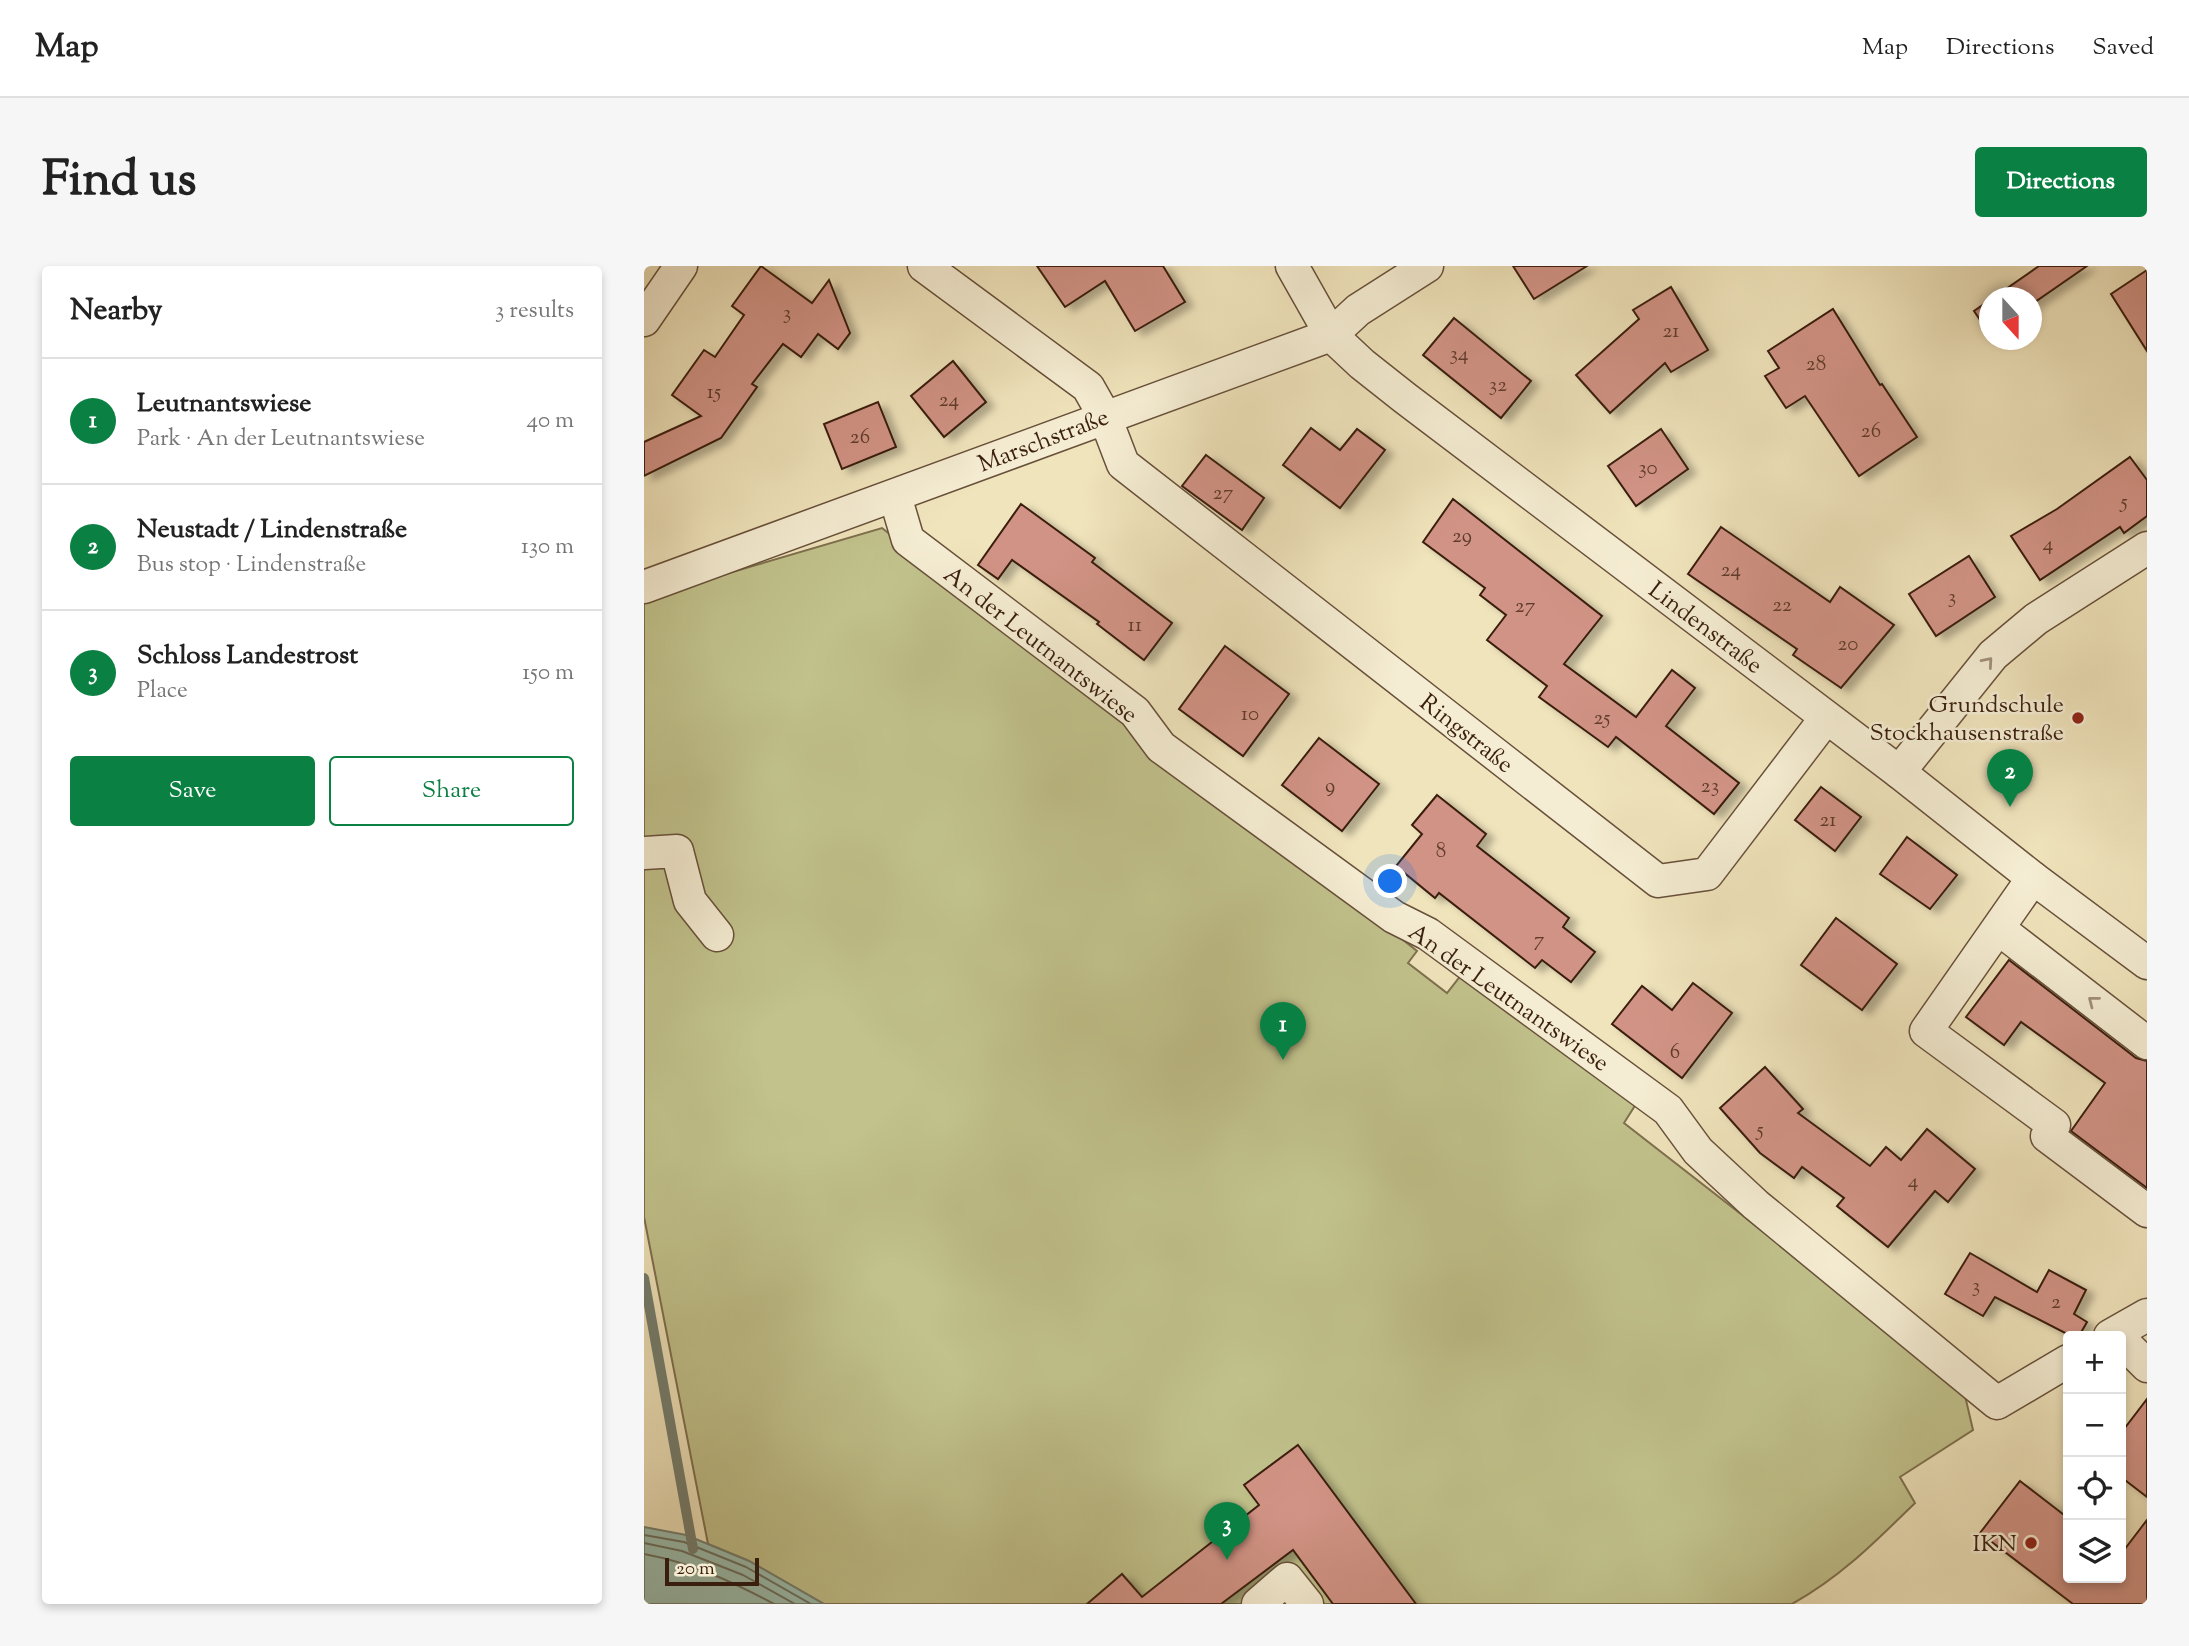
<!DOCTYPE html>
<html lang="en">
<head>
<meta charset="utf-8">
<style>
  body { margin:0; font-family:"Sorts Mill Goudy",serif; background:#f6f6f6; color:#222 }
  .controls { position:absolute; right:21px; bottom:21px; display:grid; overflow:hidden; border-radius:7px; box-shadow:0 4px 10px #0003 }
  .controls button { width:63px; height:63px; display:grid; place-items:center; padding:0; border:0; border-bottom:2px solid #e0e0e0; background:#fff; color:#222; font:35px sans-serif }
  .compass { position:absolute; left:1335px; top:21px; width:63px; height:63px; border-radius:50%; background:#fff; box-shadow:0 4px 10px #0003; rotate:159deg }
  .scale { position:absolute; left:21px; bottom:18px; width:94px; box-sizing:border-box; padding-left:7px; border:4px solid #3a1f0f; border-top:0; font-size:19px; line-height:24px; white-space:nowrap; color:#3a1f0f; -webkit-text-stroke:5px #f5edd3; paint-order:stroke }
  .you { position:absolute; left:747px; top:616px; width:24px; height:24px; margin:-18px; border:5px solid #fff; border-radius:50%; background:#1a73e8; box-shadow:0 0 0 10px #1a73e833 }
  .badge { display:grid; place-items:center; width:46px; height:46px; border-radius:50%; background:#0b8043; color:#fff; font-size:23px; font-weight:700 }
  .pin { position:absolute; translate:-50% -58px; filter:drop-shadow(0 2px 4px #0008) }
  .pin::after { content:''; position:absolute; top:37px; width:24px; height:21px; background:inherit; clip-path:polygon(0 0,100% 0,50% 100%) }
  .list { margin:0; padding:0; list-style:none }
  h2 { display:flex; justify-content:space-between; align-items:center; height:91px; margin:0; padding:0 28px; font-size:30px }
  h2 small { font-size:23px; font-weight:400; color:#767676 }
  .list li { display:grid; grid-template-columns:46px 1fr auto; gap:21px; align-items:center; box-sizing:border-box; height:126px; padding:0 28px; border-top:2px solid #e0e0e0 }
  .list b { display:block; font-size:26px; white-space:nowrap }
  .list p { margin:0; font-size:23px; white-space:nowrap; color:#767676 }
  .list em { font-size:23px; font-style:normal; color:#767676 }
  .actions { display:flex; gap:14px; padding:21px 28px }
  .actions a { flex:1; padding:16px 0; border:2px solid #0b8043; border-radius:7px; text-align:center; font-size:24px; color:#0b8043 }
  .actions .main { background:#0b8043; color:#fff }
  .icon { flex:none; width:38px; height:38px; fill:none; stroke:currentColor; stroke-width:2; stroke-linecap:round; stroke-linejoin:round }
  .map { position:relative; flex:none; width:1503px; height:1338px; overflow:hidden; border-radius:7px }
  header { display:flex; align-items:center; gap:42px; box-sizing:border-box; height:98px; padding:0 35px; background:#fff; border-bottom:2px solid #e0e0e0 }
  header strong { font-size:33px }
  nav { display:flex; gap:38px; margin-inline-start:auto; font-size:24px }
  .intro { display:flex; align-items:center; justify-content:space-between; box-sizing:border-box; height:168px; padding:0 42px }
  h1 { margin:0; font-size:49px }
  .button { padding:18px 32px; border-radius:7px; background:#0b8043; color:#fff; font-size:24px; font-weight:700 }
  main { display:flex; gap:42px; padding:0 42px }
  aside { flex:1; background:#fff; border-radius:7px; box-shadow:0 4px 10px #0003 }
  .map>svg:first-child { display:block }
  .green { fill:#c1c28c; stroke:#7e704e; stroke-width:2 }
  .water { fill:#9abfb0; stroke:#747f70; stroke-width:2 }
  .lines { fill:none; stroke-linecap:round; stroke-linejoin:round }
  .shore { stroke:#6a6f60; stroke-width:2 }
  .stream { stroke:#747f70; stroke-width:10 }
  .building { fill:#d19385; stroke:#3a1f0f; stroke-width:2; filter:url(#shadow) }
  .minor-casing { stroke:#68503a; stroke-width:35 }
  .minor { stroke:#f5edd3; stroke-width:32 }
  .oneway { stroke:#a1907b }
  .poi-dot { fill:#8f2418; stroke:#f5edd3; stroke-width:2.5 }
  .labels { text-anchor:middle; stroke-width:5; stroke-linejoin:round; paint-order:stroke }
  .number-label { font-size:21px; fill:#603c2c }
  .street-label { font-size:24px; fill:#3a1f0f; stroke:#f5edd3 }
  .poi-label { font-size:24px; fill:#3a1f0f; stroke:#f5edd3; text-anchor:end }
</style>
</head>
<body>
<header>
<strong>Map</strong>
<nav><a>Map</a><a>Directions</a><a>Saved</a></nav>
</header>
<div class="intro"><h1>Find us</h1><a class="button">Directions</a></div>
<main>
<aside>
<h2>Nearby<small>3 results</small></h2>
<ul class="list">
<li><span class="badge">1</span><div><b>Leutnantswiese</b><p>Park · An der Leutnantswiese</p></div><em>40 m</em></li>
<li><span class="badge">2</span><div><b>Neustadt / Lindenstraße</b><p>Bus stop · Lindenstraße</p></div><em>130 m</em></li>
<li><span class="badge">3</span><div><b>Schloss Landestrost</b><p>Place</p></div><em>150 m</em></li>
</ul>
<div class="actions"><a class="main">Save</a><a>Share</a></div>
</aside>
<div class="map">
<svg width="1503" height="1338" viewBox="0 0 1503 1338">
  <defs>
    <filter id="shadow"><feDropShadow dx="8" dy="4.5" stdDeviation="3.5" flood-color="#0004"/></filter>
  </defs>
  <rect width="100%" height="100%" fill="#f0e4bc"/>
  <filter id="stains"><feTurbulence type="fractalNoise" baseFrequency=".00286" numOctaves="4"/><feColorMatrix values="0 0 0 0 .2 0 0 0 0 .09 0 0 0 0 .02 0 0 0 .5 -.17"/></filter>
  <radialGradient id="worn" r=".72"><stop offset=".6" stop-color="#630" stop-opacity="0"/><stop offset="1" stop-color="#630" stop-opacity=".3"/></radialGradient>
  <path class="green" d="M238 262 773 685 764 697 803 727 818 708 992 838 980 857 1319 1121 1329 1164 1256 1211 1271 1237C1232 1275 1197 1311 1148 1338H180L105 1295 64 1278 0 951V332Z"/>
  <path class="water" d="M0 1261 42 1269 105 1295 180 1338H0Z"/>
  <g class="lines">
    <g class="shore">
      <path d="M0 1269 40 1276 102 1301 167 1338"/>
      <path d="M0 1277 38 1285 99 1309 151 1338"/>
      <path d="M0 1288C48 1297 87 1315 130 1338"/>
    </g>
    <path class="stream" d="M0 1012 49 1283"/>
  </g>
  <g class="building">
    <path d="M117 0 168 37 185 14 206 67 194 83 174 68 157 91 139 78 108 118 113 121 77 172 0 210V176L57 150 28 129 60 84 71 91 100 49 88 40Z"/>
    <path d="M393 0H519L541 36 491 65 461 15 421 41Z"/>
    <path d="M869 0H943L890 33Z"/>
    <path d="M1395 0H1443L1388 38V32H1349Z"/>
    <path d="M1503 4V85L1467 28Z"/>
    <path d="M1027 21 1064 84 1027 106 1021 97 966 147 932 109 995 53 989 44Z"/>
    <path d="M1346 34V67H1345L1330 45Z"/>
    <path d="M1189 43 1236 119 1238 118 1273 171 1215 210 1161 130 1142 142 1121 110 1135 102 1124 85Z"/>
    <path d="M810 52 887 115 857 152 779 89Z"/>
    <path d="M309 95 342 136 300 171 267 130Z"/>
    <path d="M234 136 252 181 198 203 180 158Z"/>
    <path d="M667 162 696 184 713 163 741 184 696 242 639 199Z"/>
    <path d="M1017 163 1044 203 992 240 964 200Z"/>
    <path d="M562 189 620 232 598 264 538 220Z"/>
    <path d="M1486 191 1503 214V250L1480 267 1476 261 1396 314 1367 270 1413 243Z"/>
    <path d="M809 233 958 350 920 398 992 451 1028 404 1051 422 1022 460 1095 517 1070 548 972 471 964 481 895 431 903 420 843 374 862 349 836 329 841 322 779 276Z"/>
    <path d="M377 238 451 292 448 296 528 357 500 394 453 358 455 356 368 294 354 313 334 299Z"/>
    <path d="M1077 261 1186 336 1196 321 1250 359 1197 422 1149 389 1153 383 1044 308Z"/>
    <path d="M1325 290 1351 331 1292 370 1265 328Z"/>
    <path d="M581 380 645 428 599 490 535 443Z"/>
    <path d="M675 472 735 518 698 565 638 519Z"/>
    <path d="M1177 521 1217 551 1191 585 1151 554Z"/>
    <path d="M793 529 842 568 833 580 925 652 919 661 951 686 927 716 898 694 891 702 795 627 791 632 752 600 778 568 768 559Z"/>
    <path d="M1263 571 1313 609 1286 643 1236 608Z"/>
    <path d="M1192 652 1253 698 1218 744 1157 699Z"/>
    <path d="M1365 694 1492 792 1503 795V922L1427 865 1461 817 1377 756 1360 779 1322 751Z"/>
    <path d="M1049 717 1088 747 1038 812 968 758 998 720 1028 744Z"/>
    <path d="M1121 801 1159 843 1154 847 1226 900 1242 881 1257 894 1283 863 1331 903 1304 936 1291 925 1244 981 1193 940 1200 932 1158 901 1150 912 1116 887 1076 842Z"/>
    <path d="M1326 987 1393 1026 1405 1004 1442 1024 1430 1048 1443 1056 1435 1070H1427L1351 1031 1339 1050 1301 1028Z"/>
    <path d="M1503 1133V1231L1477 1211V1167Z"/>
    <path d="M654 1179 772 1338H689L649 1284 577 1338H443L478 1308 498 1331 615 1239 600 1219Z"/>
    <path d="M1376 1215 1424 1252V1312H1477V1288L1503 1254V1338H1429L1336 1267Z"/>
  </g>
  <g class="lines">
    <g class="minor-casing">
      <g id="minor">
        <path d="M280 0 444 121 461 151 479 198 1014 615 1063 608 1182 452"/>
        <path d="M648 0 687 69 718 98 761 132 1255 506 1389 612 1503 697"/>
        <path d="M0 54 37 0"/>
        <path d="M251 230 264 274 491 446 517 481 750 651 784 668 1024 844 1054 885 1112 939 1353 1137 1424 1095"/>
        <path d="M0 321 687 69 714 44 783 0"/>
        <path d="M1255 506 1349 389 1392 353 1503 282"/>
        <path d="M0 587 33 585 46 635 73 669"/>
        <path d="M1389 612 1282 765 1410 859 1403 870 1503 945"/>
        <path d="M1355 663 1503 777"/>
        <path d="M1466 1070 1503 1049"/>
        <path d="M1477 1074 1503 1100"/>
        <path d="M614 1338 643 1313 663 1338"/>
      </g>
    </g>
    <use href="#minor" class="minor"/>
  </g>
  <defs><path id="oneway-chevron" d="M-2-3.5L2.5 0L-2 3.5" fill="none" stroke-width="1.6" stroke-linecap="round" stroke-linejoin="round" transform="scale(1.75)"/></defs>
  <g class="oneway">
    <use href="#oneway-chevron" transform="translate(1344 396) rotate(-49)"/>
    <use href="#oneway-chevron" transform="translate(1449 735) rotate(-142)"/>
  </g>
  <g class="poi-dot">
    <circle cx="1434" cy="452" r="7"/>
    <circle cx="1387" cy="1277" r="7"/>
  </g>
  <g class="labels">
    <g class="number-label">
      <text x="143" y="53">3</text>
      <text x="1027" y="71">21</text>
      <text x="815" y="94">34</text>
      <text x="1172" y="104">28</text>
      <text x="854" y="125">32</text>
      <text x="70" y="132">15</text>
      <text x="305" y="140">24</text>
      <text x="1227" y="171">26</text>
      <text x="216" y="177">26</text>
      <text x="1004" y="208">30</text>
      <text x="579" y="233">27</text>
      <text x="1480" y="242">5</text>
      <text x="818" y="276">29</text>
      <text x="1404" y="284">4</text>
      <text x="1087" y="310">24</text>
      <text x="1308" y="337">3</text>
      <text x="1138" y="345">22</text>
      <text x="881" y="346">27</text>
      <text x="491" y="365">11</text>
      <text x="1204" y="384">20</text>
      <text x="606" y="454">10</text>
      <text x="958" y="458">25</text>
      <text x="686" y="526">9</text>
      <text x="1066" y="526">23</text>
      <text x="1184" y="560">21</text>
      <text x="797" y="591">8</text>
      <text x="895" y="680">7</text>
      <text x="1031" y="792">6</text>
      <text x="1116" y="870">5</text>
      <text x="1269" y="921">4</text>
      <text x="1332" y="1026">3</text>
      <text x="1412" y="1042">2</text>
    </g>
    <g class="street-label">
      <text transform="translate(399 174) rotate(-21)" y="8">Marschstraße</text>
      <text transform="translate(1062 361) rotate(37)" y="8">Lindenstraße</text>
      <text transform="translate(397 378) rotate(38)" y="8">An der Leutnantswiese</text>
      <text transform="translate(823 467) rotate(38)" y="8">Ringstraße</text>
      <text transform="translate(865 731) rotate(35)" y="8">An der Leutnantswiese</text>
    </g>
    <g class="poi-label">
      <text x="1420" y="446">Grundschule<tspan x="1420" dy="28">Stockhausenstraße</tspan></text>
      <text x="1373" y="1285">IKN</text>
    </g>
  </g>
  <rect width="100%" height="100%" filter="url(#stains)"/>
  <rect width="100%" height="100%" fill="url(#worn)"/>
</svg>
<div class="controls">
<button>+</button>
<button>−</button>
<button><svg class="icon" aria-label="locate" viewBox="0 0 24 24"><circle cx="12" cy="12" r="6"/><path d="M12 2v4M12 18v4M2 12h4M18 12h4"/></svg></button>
<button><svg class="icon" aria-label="layers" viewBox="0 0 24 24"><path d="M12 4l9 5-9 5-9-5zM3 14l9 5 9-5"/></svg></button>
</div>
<svg class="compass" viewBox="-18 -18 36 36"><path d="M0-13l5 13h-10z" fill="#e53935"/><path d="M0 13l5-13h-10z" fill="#767676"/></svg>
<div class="scale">20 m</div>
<div class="you"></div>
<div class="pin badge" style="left:639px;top:794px">1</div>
<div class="pin badge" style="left:1366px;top:541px">2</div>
<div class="pin badge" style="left:583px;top:1294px">3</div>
</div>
</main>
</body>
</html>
